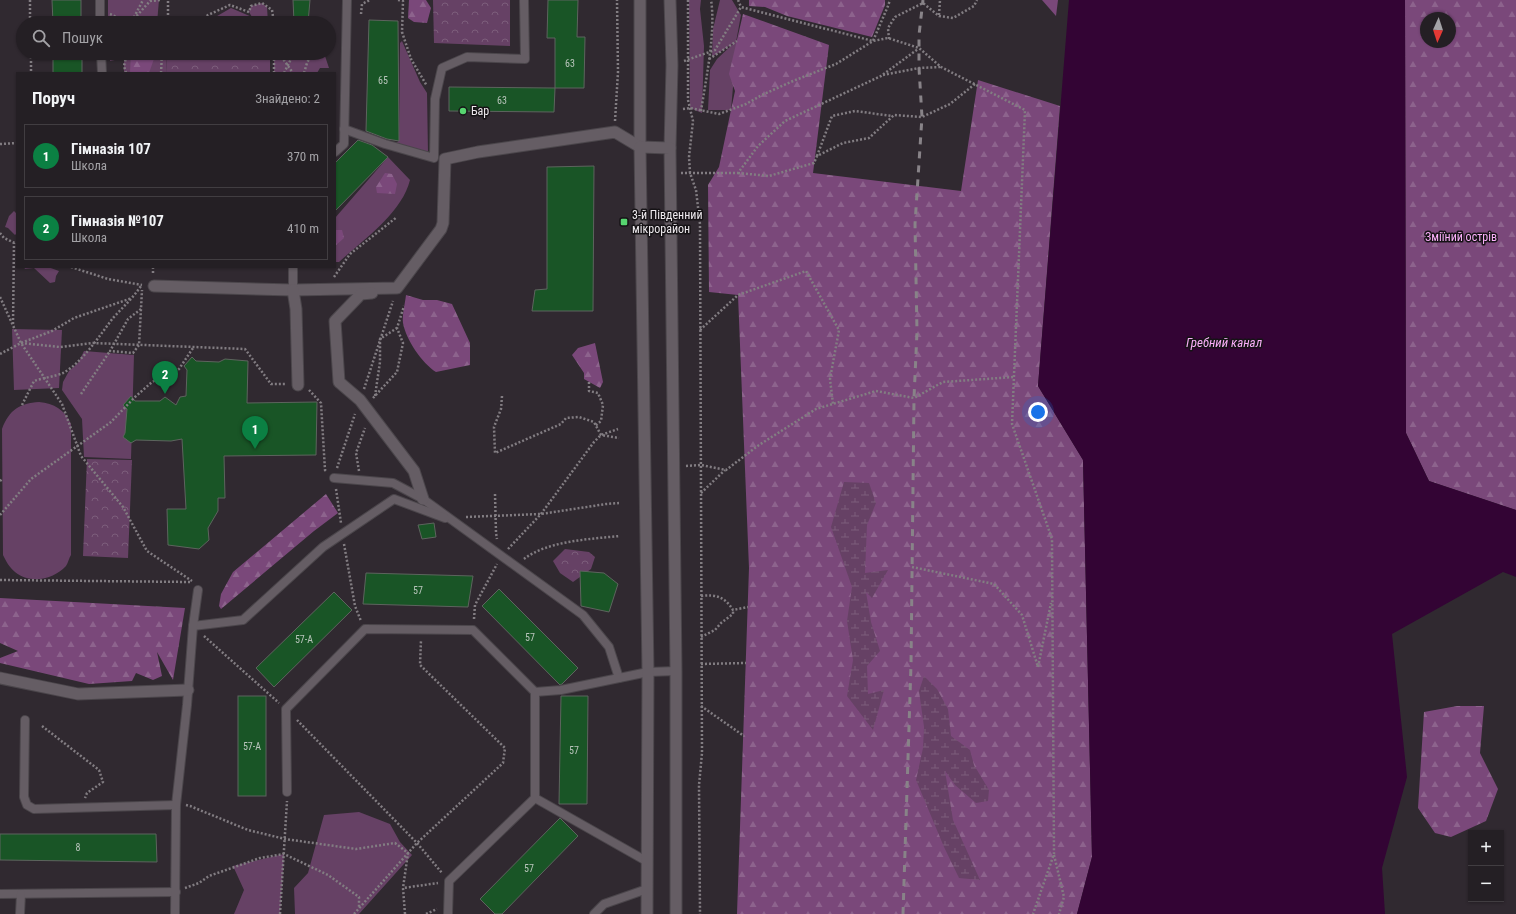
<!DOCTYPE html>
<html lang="uk">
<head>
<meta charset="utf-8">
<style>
  body { margin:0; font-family:"Roboto Condensed",sans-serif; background:#2c272c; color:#f1f3f6 }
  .controls { position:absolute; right:12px; bottom:12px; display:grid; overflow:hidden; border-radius:0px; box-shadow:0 1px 3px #0004 }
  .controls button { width:36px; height:36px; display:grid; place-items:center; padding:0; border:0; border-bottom:1px solid #413d41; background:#241f24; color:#f1f3f6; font:20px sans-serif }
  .compass { position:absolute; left:1420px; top:12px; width:36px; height:36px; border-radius:50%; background:#241f24; box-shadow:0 1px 3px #0004; rotate:183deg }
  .you { position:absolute; left:1038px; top:412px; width:14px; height:14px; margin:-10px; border:3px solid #fff; border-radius:50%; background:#1a73e8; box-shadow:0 0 0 6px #1a73e833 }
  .badge { display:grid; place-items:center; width:26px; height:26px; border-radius:50%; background:#0b8043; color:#fff; font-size:13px; font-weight:700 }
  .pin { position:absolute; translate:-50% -33px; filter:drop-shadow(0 1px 2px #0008) }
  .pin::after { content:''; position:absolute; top:21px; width:14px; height:12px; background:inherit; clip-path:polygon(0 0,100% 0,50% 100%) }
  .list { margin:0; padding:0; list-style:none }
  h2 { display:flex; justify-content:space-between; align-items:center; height:52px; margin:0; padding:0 16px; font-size:17px }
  h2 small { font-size:13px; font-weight:400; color:#a3a2a6 }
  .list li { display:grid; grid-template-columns:26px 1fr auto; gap:12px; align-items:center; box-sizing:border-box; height:64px; margin:0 8px 8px; padding:0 8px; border:1px solid #413d41; border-radius:0px }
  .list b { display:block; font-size:15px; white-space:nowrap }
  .list p { margin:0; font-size:13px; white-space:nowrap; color:#a3a2a6 }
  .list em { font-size:13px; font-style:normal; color:#a3a2a6 }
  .icon { flex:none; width:22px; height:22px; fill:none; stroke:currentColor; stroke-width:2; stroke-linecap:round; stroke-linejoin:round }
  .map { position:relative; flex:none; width:1516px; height:914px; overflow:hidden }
  .search { position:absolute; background:#241f24; box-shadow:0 1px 3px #0004; left:16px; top:16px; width:320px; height:44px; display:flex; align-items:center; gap:10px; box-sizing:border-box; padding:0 14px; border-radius:22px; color:#a3a2a6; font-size:15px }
  .panel { position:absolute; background:#241f24; box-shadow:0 1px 3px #0004; left:16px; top:72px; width:320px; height:196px; border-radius:0px }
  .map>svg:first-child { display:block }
  .grass { fill:#664165 }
  .forest { fill:url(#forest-firs); fill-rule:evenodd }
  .wetland { fill:url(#wetland-marsh) }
  .park { fill:url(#park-crowns) }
  .water { fill:#330434 }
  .building { fill:#195526; stroke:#5d645e }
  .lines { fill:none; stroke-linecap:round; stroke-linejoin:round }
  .service-casing { stroke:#4b464b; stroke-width:10 }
  .minor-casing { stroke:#4b464b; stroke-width:13 }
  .tertiary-casing { stroke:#4b464b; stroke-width:13 }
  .path { stroke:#827d82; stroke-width:2.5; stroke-dasharray:2 2; stroke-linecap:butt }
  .service { stroke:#655d64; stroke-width:8 }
  .minor { stroke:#655d64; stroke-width:11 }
  .tertiary { stroke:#655d64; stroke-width:11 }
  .rail { stroke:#888388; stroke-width:3; stroke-dasharray:7 7; stroke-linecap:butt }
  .poi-dot { fill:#57d570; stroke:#161316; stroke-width:1.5 }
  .labels { text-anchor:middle; stroke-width:3; stroke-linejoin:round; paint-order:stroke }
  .number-label { font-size:10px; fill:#b9c5bc }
  .poi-label { font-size:12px; fill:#eeeaee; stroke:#161316; text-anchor:start }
  .park-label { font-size:12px; fill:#fdb2fc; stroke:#161316 }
  .water-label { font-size:13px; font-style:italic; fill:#f8adf7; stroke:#161316 }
</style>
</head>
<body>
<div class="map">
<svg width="1516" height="914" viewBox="0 0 1516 914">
  <defs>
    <pattern id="forest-firs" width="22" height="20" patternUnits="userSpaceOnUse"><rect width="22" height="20" fill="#7a487a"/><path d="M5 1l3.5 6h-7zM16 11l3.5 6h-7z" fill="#8d638d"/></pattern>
    <pattern id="wetland-marsh" width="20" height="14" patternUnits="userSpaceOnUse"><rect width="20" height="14" fill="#664165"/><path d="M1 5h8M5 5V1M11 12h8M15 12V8" fill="none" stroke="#7c5d7b"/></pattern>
    <pattern id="park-crowns" width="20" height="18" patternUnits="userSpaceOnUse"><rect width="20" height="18" fill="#664165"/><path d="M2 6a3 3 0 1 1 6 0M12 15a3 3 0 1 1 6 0" fill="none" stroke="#7c5d7b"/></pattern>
  </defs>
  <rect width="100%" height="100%" fill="#302930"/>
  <g class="grass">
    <path d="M108 0H159L157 23H108Z"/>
    <path d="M689 0H701L700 9 704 46 702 113 690 108Z"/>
    <path d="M720 0H732L741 15 736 42 737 41 731 110H708L710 70 717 59 734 43 712 57 713 29Z"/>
    <path d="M262 3 267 7 268 23H205L231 8 252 17 249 12 251 6Z"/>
    <path d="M402 41 420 82 427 93 428 153 419 158 388 148 399 141 400 43Z"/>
    <path d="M110 53H167L166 73H124V58L110 61Z"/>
    <path d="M274 53H324L329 68H320L317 73H274Z"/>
    <path d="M388 157 410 180C402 213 363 240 339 262H335V218Z"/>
    <path d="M14 211 17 214V233L15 235 8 228 5 227 9 216Z"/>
    <path d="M24 267H48L59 271 56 276 55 282 50 283 34 268 25 269Z"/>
    <path d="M12 329 62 330 59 388 14 390Z"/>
    <path d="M84 351 134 355 131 459 84 457 82 419 62 390 63 382 69 371 78 363Z"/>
    <path d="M39 402C54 403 65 410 71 424V555C69 558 68 563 66 566 53 580 30 584 15 572 9 567 6 561 3 555L2 429C9 410 20 403 39 402Z"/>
    <path d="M359 812 390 824 400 842 412 855 359 914H295L294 888 308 873 324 815Z"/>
    <path d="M284 854 280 914H234L244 890 233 866Z"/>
  </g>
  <g class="forest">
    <path d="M409 0H426L431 8 427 23 414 22 408 18Z"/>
    <path d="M749 0H885V5L872 37 787 16 765 7 749 6Z"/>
    <path d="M1042 0H1058L1056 16Z"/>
    <path d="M1405 0H1516V510L1429 481 1406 433ZM1426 18H1450V42H1426Z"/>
    <path d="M743 14 829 45 813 173 961 191 978 80 1060 106 1038 386 1083 460 1092 857 1077 914H737L749 568 738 295 709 292 708 185 719 167 735 91 729 74Z"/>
    <path d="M131 53H156L149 73H130Z"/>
    <path d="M385 173 392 174 397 184 395 194 377 193 376 187Z"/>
    <path d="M335 230H342L344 238 335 246Z"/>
    <path d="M406 295 423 300H437L452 304 470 343V365L436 372C422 363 406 340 403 323 402 315 405 304 406 295Z"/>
    <path d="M595 343 603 382 600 388 584 379V373L572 355 578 348Z"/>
    <path d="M326 494 338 513 314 531 221 609 219 606 221 594 233 572Z"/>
    <path d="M0 598 185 608 173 680 157 652 162 676 153 680 136 673 132 681 89 684 0 663V658L18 651 0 643Z"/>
    <path d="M1457 706H1484L1480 753 1498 789 1486 821 1451 837 1435 833 1418 808 1424 712Z"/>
  </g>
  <g class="wetland">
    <path d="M844 482 869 483 876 503 867 525 865 573 888 570 872 598 866 592 871 622 880 651 867 666 868 694 884 690 873 730 847 696 853 660 847 621 852 587 831 527Z"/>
    <path d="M924 676 937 689 948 709 951 736 970 750 974 765 989 790 988 801 976 803 955 785 945 771 953 820 980 880 959 878 944 847 916 780 923 748 924 727 919 691Z"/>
  </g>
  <g class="park">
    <path d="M433 0H510V46L434 43Z"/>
    <path d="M167 53H270V73H166Z"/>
    <path d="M87 459 132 460 128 558 83 556Z"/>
    <path d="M565 549 589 552 595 557 591 569 573 582 560 573 553 561Z"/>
  </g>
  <path class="water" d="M1069 0H1405L1406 433 1429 481 1516 510V577L1503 572 1392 634 1407 777 1382 868 1385 914H1077L1092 857 1083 460 1038 386Z"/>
  <g class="building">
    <path d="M52 0H81V23H53Z"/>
    <path d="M293 0H310L308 23 294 22Z"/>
    <path d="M548 0H578L577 37H585L584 88H555V38H547Z"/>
    <path d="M369 20 398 21 399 141 387 139 366 131Z"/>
    <rect x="53" y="53" width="29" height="20"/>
    <path d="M449 87 555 88 554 112 449 111Z"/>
    <path d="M358 140 372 145 388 157 335 211V163Z"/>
    <path d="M594 166 593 311H532L535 290 547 289V167Z"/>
    <path d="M192 357 196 361 219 362 225 359 248 361 247 403 317 402 316 455 224 456 225 498H218V511L208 528 209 540 199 549 168 545 167 509H186L182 439 171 441 136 440 131 443 123 437 125 433 127 409 123 405 131 396 135 401H160L165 397 176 405 180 397 186 396 187 370 184 366Z"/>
    <path d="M434 523 436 537 422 539 418 525Z"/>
    <path d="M580 571 604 573 618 584 609 612 581 606Z"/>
    <path d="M366 573 473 576 468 607 363 604Z"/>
    <path d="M499 589 578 668 562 684 560 685 482 606Z"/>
    <path d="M334 592 352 610 274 687 256 668Z"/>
    <rect x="238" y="696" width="28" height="100"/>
    <path d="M561 696H588L587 804H559Z"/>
    <path d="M560 818 578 836 502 914H495L480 899Z"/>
    <path d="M0 834H156L157 862 0 860Z"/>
  </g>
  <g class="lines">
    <g class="service-casing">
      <g id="service">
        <path d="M100 0V23"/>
        <path d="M101 53 102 73"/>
        <path d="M344 129 385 144 434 158 435 99 442 68 467 57 525 59 524 0"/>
        <path d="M335 152 344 144 347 0"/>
        <path d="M293 290V267"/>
        <path d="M334 478 393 483 423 499 583 615 609 647 619 678"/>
        <path d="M193 626 243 620 323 547 394 499 445 518"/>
        <path d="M25 720 24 797 27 805 34 809 176 805"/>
        <path d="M287 792 286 709 365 629 473 630 535 692"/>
        <path d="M535 798 648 862"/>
        <path d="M0 894 176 892"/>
        <path d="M20 914 21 894"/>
        <path d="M175 914 176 805 187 705 193 626 198 590"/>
        <path d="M448 914 449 881 535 798V692L561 690 648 672 676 671"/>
        <path d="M594 914 604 904 647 889"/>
      </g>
    </g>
    <g class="minor-casing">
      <g id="minor">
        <path d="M640 0V147"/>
        <path d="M670 148 672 65 670 0"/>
        <path d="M154 286 293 290 397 288 441 229 443 223 445 159 478 152 615 132 640 147"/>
        <path d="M293 290 296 309 298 385"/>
        <path d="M372 293 361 294 335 321 339 382 360 400 414 471 423 499"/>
        <path d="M0 678 78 694 188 690"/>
      </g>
    </g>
    <g class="tertiary-casing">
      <path id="tertiary" d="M647 914 648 672 640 147 670 148 676 671V914"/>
    </g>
    <g class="path">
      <path d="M30 0V23"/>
      <path d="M398 0 403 1 402 32 411 59 427 86"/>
      <path d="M688 0V100L693 121 689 157 690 173 696 190 700 224 702 753 699 785 700 914"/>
      <path d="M738 0 741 7"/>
      <path d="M110 14 127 22 132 21 143 0"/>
      <path d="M361 14 362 4 370 0"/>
      <path d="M939 15 940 0"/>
      <path d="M134 19 150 1 161 0"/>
      <path d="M168 23V0"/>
      <path d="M197 23 208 15 230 5 249 12 251 6 262 3 272 10 274 23"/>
      <path d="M889 39 888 28 895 17 923 3 939 16 953 18 974 6 977 0"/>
      <path d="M31 53V73"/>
      <path d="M279 53 293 73"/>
      <path d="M709 59 737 41"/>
      <path d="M684 61 715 50 741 7 873 41 888 38 919 48 941 67 1025 110 1012 424 1052 539 1054 854 1033 914"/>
      <path d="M126 73 124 66 127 53"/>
      <path d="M161 73 162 53"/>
      <path d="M274 73V53"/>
      <path d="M284 73 294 53"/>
      <path d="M304 73 307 63 312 53"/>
      <path d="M883 75 919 68 941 67"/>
      <path d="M683 109 690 108 719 114 746 104 762 95 793 81 836 64 873 41 888 6 890 0"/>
      <path d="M701 111C706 79 716 31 711 0"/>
      <path d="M615 121 618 72 617 0"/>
      <path d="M0 144 17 143"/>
      <path d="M817 156 832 116 855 111 892 116"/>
      <path d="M681 173H738L758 146 785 121 881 76 918 49"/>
      <path d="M738 173 769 176 814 163 817 156 843 143 869 138 894 115 922 117 950 104 975 84"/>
      <path d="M0 233 4 238 17 244"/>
      <path d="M71 267 108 279 142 285"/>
      <path d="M153 267V274"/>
      <path d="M334 277 350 254 397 217"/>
      <path d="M0 297 21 343 62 404 81 456 123 507 147 551 192 581"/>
      <path d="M141 309 128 319 110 351 133 353 139 345 142 290"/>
      <path d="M13 324 14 243"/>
      <path d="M700 330 738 295 806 271 839 330 830 379 833 404"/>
      <path d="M21 343 60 347 93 343 245 349 271 384H286"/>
      <path d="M0 354 21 343 52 331 74 318 132 298"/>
      <path d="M589 382V391L598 393 603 405 601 421 595 426"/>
      <path d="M364 389 393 301"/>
      <path d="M309 390 321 403 325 470 327 472"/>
      <path d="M81 394 110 351"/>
      <path d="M375 396 380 362V339L397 328"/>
      <path d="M502 396 501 409 494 427 495 453 561 424 566 418 579 417 594 422 601 435 619 438"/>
      <path d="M373 398 397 372 403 343 397 328 404 306"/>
      <path d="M22 405 34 381C43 378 56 376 63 373 82 363 100 335 113 318 123 307 133 298 141 286"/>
      <path d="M686 466 701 465 726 470 759 445 816 409 876 391 914 398 943 382 1014 377"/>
      <path d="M337 468 355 414"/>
      <path d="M359 471 356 453 365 428"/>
      <path d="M0 481 2 479"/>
      <path d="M336 489 341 523"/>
      <path d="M701 493 725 470"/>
      <path d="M495 494 496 533 497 539"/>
      <path d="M0 515 31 479 111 422 135 397 152 382 179 369 193 348"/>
      <path d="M466 517 541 514 606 504 619 503"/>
      <path d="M344 544 355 606 361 621"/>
      <path d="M508 549 541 514 594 442 601 435 618 429"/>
      <path d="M524 559C547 541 590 539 620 536"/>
      <path d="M912 567 994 584 1022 615 1038 667 1051 603"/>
      <path d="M0 580 190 582"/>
      <path d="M701 596C716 594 725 597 733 610L748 607"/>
      <path d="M474 619 475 605 497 564"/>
      <path d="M204 636 279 703"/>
      <path d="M701 637 715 630 721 623 733 614V610"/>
      <path d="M701 664 746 663"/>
      <path d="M701 706 744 736"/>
      <path d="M297 720 417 843 442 873"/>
      <path d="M42 726 99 770 103 782 87 793 85 798"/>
      <path d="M186 805 190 806 248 830 285 839 356 849 395 843 408 853 403 888"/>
      <path d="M1054 855 1064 897 1059 914"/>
      <path d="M185 888 199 883 209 876 260 858 284 854 328 875 359 897V908"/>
      <path d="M280 914 287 801"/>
      <path d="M354 914 417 843 503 763 505 748 420 665 421 640"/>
      <path d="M405 914 403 888 438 883"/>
      <path d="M426 914 437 909"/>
    </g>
    <use href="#service" class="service"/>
    <use href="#minor" class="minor"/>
    <use href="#tertiary" class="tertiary"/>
    <path class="rail" d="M903 914 911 665 914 398 917 332 915 224 922 117 919 68V35L923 0"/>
  </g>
  <g class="poi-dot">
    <circle cx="463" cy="111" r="4"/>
    <rect x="620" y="218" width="8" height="8" rx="2"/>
  </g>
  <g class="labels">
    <g class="number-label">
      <text x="570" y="67">63</text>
      <text x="383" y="84">65</text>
      <text x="502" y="104">63</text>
      <text x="418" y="594">57</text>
      <text x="530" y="641">57</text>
      <text x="304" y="643">57-А</text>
      <text x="252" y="750">57-А</text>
      <text x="574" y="754">57</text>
      <text x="78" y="851">8</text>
      <text x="529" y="872">57</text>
    </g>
    <g class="poi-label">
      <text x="471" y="115">Бар</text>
      <text x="632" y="219">3-й Південний<tspan x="632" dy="14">мікрорайон</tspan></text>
    </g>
    <g class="park-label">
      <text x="1461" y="241">Зміїний острів</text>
    </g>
    <g class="water-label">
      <text x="1224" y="347">Гребний канал</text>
    </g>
  </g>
</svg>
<div class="controls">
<button>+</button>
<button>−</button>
</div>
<svg class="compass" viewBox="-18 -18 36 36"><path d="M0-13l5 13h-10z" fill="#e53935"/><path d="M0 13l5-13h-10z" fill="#a3a2a6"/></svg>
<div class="you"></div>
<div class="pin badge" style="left:255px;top:449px">1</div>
<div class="pin badge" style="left:165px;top:394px">2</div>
<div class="search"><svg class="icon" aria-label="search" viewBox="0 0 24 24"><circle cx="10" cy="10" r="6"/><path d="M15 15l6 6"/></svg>Пошук</div>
<section class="panel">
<h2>Поруч<small>Знайдено: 2</small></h2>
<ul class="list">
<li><span class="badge">1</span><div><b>Гімназія 107</b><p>Школа</p></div><em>370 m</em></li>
<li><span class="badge">2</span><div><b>Гімназія №107</b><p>Школа</p></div><em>410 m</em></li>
</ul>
</section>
</div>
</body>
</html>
